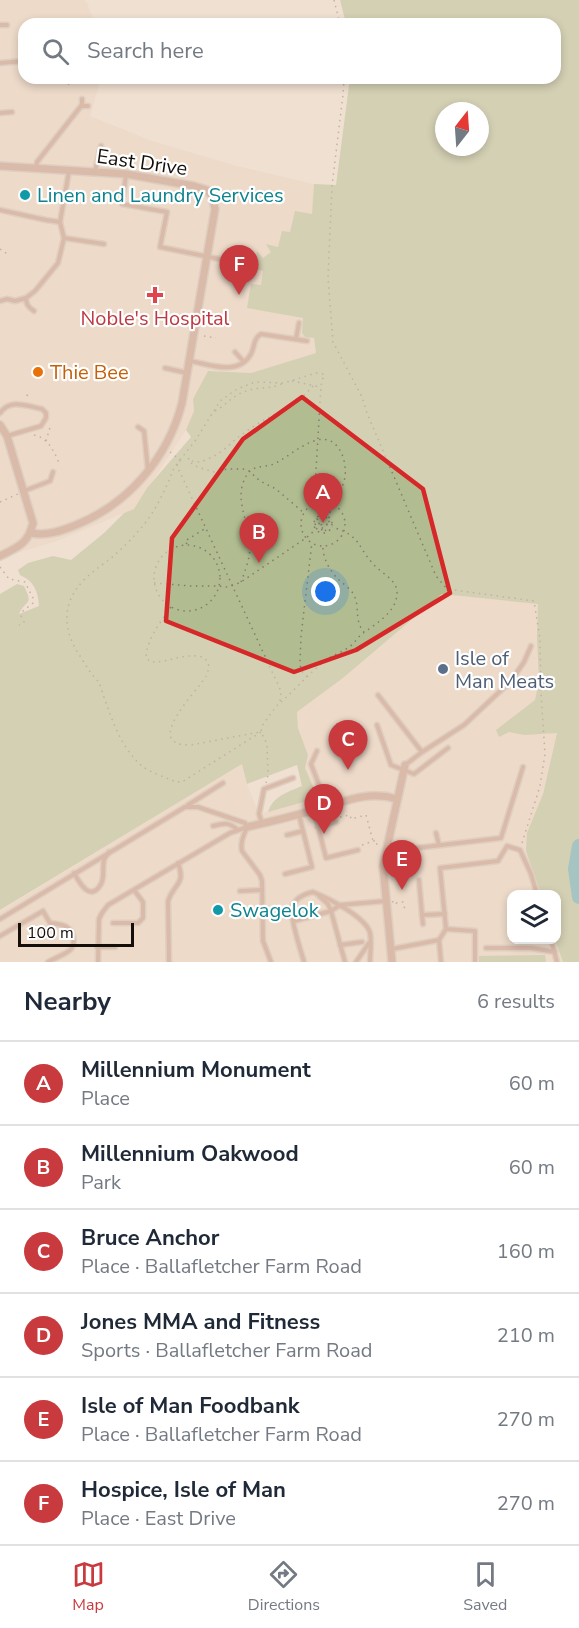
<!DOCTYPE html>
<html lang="en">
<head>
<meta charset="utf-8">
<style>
  body { margin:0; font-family:"Nunito Sans",sans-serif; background:#f6f6f7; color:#1f2937 }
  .controls { position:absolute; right:18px; bottom:18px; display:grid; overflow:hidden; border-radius:12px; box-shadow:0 3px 9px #0003 }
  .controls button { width:54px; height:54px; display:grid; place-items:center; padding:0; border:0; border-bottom:2px solid #e0e1e3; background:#fff; color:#1f2937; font:30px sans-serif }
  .compass { position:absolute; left:435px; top:102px; width:54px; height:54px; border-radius:50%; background:#fff; box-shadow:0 3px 9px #0003; rotate:17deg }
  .scale { position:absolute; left:18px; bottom:15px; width:116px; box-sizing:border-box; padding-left:6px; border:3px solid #150f0b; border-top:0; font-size:16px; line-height:21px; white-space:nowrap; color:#150f0b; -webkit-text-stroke:4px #fff; paint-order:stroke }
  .you { position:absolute; left:326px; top:592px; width:21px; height:21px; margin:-15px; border:4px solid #fff; border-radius:50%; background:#1a73e8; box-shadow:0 0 0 9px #1a73e833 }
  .badge { display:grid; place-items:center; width:39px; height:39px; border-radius:50%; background:#c93a3e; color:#fff; font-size:20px; font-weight:700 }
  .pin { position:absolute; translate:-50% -50px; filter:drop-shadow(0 2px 3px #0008) }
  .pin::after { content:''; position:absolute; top:32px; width:21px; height:18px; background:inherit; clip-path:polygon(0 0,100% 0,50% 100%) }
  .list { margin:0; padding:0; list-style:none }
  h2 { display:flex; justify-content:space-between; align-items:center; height:78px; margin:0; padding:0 24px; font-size:26px }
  h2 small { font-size:20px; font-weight:400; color:#747a83 }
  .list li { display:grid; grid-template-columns:39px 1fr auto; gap:18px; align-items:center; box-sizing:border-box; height:84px; padding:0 24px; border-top:2px solid #e0e1e3 }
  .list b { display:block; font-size:22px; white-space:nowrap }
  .list p { margin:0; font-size:20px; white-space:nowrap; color:#747a83 }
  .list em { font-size:20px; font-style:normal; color:#747a83 }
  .icon { flex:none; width:33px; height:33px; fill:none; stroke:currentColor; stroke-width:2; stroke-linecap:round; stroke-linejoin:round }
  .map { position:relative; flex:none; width:579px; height:962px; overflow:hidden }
  .search { position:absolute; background:#fff; box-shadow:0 3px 9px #0003; left:18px; right:18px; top:18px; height:66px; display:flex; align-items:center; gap:15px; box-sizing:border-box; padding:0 21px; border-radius:18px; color:#747a83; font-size:22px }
  .sheet { height:582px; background:#fff }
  nav { display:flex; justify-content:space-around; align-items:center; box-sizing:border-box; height:84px; border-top:2px solid #e0e1e3; background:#fff; font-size:16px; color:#747a83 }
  nav a { display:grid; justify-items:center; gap:3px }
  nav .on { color:#c93a3e }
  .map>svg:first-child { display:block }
  .built { fill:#e8d2be; fill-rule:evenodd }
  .green { fill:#b1bd91; fill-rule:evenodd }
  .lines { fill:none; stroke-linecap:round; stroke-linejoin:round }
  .river { stroke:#4ca2af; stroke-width:14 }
  .lane-casing { stroke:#c9baad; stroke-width:7 }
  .street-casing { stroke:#c9baad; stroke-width:10 }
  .path { stroke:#867a71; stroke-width:1.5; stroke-dasharray:1.5 4.5; stroke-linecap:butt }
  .lane { stroke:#bf8f7b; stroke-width:4 }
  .street { stroke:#bf8f7b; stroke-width:7 }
  .marked { fill:none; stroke:#d62828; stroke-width:4.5; stroke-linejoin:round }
  .culture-dot { fill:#0f9aa8; stroke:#fff; stroke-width:2 }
  .health-dot { fill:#e0444e; stroke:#fff; stroke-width:2 }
  .food-dot { fill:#e8710a; stroke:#fff; stroke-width:2 }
  .service-dot { fill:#5c6f8a; stroke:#fff; stroke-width:2 }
  .labels { text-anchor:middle; stroke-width:4.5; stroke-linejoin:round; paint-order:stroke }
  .street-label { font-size:20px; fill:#150f0b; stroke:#fff }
  .culture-label { font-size:20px; fill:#0d838f; stroke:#fff; text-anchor:start }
  .health-label { font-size:20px; fill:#be3a42; stroke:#fff }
  .food-label { font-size:20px; fill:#c56008; stroke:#fff; text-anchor:start }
  .service-label { font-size:20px; fill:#4e5e75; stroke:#fff; text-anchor:start }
</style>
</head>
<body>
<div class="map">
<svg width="579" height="962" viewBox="0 0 579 962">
  <rect width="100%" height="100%" fill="#f0e0d1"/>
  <g class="built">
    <path d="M0 0H84L87 3 95 24H24V78H101L90 116 152 141 237 166 314 184 310 265 312 324 316 353 251 373 208 371 193 399 194 411 186 430 134 509 54 542 0 558Z"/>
    <path d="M442 594 538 603 557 732 543 794 566 962H0V911L242 764 247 784 259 814 318 798 305 768 308 755 298 728 297 712 343 678ZM512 894H556V939H512Z"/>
  </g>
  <g class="green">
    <path d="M340 0H579V962H563L555 940 556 894H541L526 851 527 833 543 794 557 733 524 735 509 732 499 737 496 730 535 700 539 681 537 638 538 604 442 594 343 678 297 712 298 728 308 755 305 768 318 798 268 812C273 796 288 792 302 786L297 765 247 784 242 764 0 910V594L17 584 24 586C34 607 26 598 19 614L39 606C38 591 34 581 20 575L18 570 28 563 53 556 71 560 104 533 124 513 134 509 147 488 191 437 186 430 194 411 193 399 208 371 251 373 316 353 314 338 305 337 302 333 303 318 247 308 251 284 261 285 263 271 254 269 257 251 263 258 271 252 266 244 278 247 282 231 290 232 295 211 312 214 314 184 336 185 350 78H555V24H346ZM444 111H480V147H444Z"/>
    <path d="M545 955 546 962H479V956Z"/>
  </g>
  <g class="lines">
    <path class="river" d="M579 846 575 869 579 897"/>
    <g class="lane-casing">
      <g id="lane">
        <path d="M0 25H7"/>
        <path d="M0 63 24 61"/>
        <path d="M33 78V80"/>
        <path d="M82 99V106"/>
        <path d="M0 113 12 112"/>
        <path d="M36 169 37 162 81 106H88"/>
        <path d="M95 171 101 146"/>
        <path d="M126 175 122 204 167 212 160 247 224 260"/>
        <path d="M0 210 46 220 60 222"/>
        <path d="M64 238 104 244"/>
        <path d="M26 298C26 304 28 307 34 311"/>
        <path d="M0 301 7 299 15 301 26 298 35 291 58 263 64 238 60 222 69 171"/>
        <path d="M296 339 299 323"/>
        <path d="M235 352 244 362"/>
        <path d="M190 361C209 364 238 377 251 354 255 346 253 339 261 334L307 341"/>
        <path d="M165 368 187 373"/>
        <path d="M0 413C11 398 26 406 42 409L46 413V418L41 426 7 436"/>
        <path d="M138 427 144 431 148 471"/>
        <path d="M24 491 50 481 53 472"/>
        <path d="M378 695 422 752"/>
        <path d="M377 725 391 765 414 774 448 748"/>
        <path d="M317 751 311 764 327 806"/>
        <path d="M405 765 422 752 464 725 511 681 524 662 531 646"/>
        <path d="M188 805 223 783"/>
        <path d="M314 811 326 858 358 850"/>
        <path d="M262 823 259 814 264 789 293 778"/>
        <path d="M213 826C225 823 229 822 238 830"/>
        <path d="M247 827C244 835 240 842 242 851L260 875 262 881 263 941 271 962"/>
        <path d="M317 827 336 822"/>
        <path d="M436 833 439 845"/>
        <path d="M287 835 303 831"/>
        <path d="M387 850 391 851 501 838 523 767"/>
        <path d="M74 873C79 882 90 903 101 884 105 877 102 868 104 860 105 857 107 855 109 852"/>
        <path d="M285 874 312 867 299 815"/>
        <path d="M419 880 422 915"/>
        <path d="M240 891 262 890"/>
        <path d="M0 919 185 807H198L245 823 247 826"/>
        <path d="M294 921 331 911 328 904 319 896"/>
        <path d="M113 923H138L143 918V902L134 890"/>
        <path d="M423 924 422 915 445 914"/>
        <path d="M446 929 440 868 498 861 507 846 520 850 531 874 537 894"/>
        <path d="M0 936 43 911 50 923C56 924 64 924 68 928 74 933 76 944 70 950 64 955 55 958 48 962"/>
        <path d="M551 939 557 962"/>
        <path d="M439 940 441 962"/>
        <path d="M340 945 362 942"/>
        <path d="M97 947H115"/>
        <path d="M486 948H531L555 952"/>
        <path d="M392 949 439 940 446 929 475 931V962"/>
        <path d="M98 962 99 919 102 913 108 905 230 833 247 827"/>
        <path d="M169 962 168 901C174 883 186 885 178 863"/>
        <path d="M304 962C301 951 290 919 292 909 294 898 304 894 313 892 328 898 366 917 370 933 372 942 370 953 370 962"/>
        <path d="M345 962 331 911 340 905 386 901"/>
        <path d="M356 962 369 943"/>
      </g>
    </g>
    <g class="street-casing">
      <g id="street">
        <path d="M0 166 126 174 194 186 207 190 212 196 215 209 182 403C168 458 128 504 76 525 61 531 47 536 31 533"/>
        <path d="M0 425 7 436 33 523C28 544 18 547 0 556"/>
        <path d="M247 827C270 822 293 816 315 810 344 802 367 790 397 799"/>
        <path d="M392 962 383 866 405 765"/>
      </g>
    </g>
    <g class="path">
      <path d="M334 0 340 24"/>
      <path d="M66 78 69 85"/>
      <path d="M344 78 343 95 332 186 328 278 333 342 362 397 367 413 436 576 447 589 534 601 540 639 541 693 545 754 540 786 522 843"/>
      <path d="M0 249 9 255"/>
      <path d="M204 336 216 338"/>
      <path d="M292 381 316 386 321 389"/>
      <path d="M27 396 28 393"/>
      <path d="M215 411C229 403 232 395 249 390 260 387 274 389 283 383"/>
      <path d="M34 435C48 438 54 451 59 463"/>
      <path d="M46 441 51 424"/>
      <path d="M170 452 174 455 180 461 177 464 178 468 281 691 280 702 272 712 262 726 261 732 267 744 268 775 266 783"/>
      <path d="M189 458 188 460C197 463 202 462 210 458 224 452 232 441 244 433 266 416 295 408 313 386"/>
      <path d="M180 460 195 441 220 401 237 389 255 382 284 383 316 373 324 374 321 386 314 504"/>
      <path d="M191 463 195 466 213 472 227 469H243L249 471 260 481 276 489 304 513"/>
      <path d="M177 464 174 468C166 488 156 511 141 528 134 536 127 544 119 551 108 562 94 569 83 581 61 604 63 631 80 656 86 665 91 675 99 682 108 709 119 747 142 766 151 773 165 777 176 782H182L261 732"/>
      <path d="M0 502 18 494"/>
      <circle cx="323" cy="524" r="22"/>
      <circle cx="323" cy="524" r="9"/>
      <path d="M326 517 330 521 328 522"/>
      <circle cx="323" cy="524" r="4"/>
      <path d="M315 525 317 519 319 521"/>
      <path d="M322 529 321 531 328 530"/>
      <path d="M187 544 185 541 206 528"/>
      <circle cx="187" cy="578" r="33"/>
      <path d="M323 548C323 558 330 571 337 578 342 583 350 588 354 595 360 607 354 621 364 632"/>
      <path d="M0 567 9 579 25 582 33 598V603L23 611 21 616 24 622 19 625"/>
      <path d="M241 582C245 571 250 559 250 546 250 526 236 503 243 483 251 461 262 470 276 463 289 456 302 444 317 440 339 435 347 460 345 477 342 491 334 504 328 516"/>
      <path d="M154 583 191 586H220C226 589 234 585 241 582L306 538 322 524"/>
      <path d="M171 607C160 623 147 638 146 658L151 662C169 663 187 651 205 658L209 666C208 670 208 672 206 676 198 691 140 746 191 745L260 732"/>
      <path d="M307 677 301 670 300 663 301 636 312 542"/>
      <path d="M281 702C296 689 309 673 325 661 332 655 341 653 349 647 354 644 357 638 362 634 375 624 396 613 397 594 398 581 383 574 375 566 356 546 362 536 332 527"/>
      <path d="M340 817 350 815 351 819 366 815 373 841"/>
      <path d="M362 845 376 840 377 845 379 846"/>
      <path d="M392 902 396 901V903L403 902 405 910"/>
    </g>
    <use href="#lane" class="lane"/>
    <use href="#street" class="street"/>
  </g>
  <path d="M0 0H579V962H0ZM302 397 423 489 450 593 356 650 294 672 166 621 172 538 243 439Z" fill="#f0e0d1" fill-opacity=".55" fill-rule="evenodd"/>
  <path class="marked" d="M302 397 423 489 450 593 356 650 294 672 166 621 172 538 243 439Z"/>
  <g class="culture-dot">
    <circle cx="25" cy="195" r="6"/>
    <circle cx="218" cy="910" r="6"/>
  </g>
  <path class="health-dot" d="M152 286h6v6h6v6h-6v6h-6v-6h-6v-6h6z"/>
  <circle class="food-dot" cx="38" cy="372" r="6"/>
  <circle class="service-dot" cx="443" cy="669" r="6"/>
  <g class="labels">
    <g class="street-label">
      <text transform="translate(142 162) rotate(8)" y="7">East Drive</text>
    </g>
    <g class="culture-label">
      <text x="37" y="202">Linen and Laundry Services</text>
      <text x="230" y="917">Swagelok</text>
    </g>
    <g class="health-label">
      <text x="155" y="325">Noble's Hospital</text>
    </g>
    <g class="food-label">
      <text x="50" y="379">Thie Bee</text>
    </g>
    <g class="service-label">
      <text x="455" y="665">Isle of<tspan x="455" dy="23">Man Meats</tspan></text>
    </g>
  </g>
</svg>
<div class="controls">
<button><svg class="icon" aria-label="layers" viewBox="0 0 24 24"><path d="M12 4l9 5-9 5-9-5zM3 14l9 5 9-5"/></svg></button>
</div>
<svg class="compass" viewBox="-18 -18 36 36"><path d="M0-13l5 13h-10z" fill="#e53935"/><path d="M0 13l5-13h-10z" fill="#747a83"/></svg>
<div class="scale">100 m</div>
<div class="you"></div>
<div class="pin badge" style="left:323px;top:523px">A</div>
<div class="pin badge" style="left:259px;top:563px">B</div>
<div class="pin badge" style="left:348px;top:770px">C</div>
<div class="pin badge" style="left:324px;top:834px">D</div>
<div class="pin badge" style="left:402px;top:890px">E</div>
<div class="pin badge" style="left:239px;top:295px">F</div>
<div class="search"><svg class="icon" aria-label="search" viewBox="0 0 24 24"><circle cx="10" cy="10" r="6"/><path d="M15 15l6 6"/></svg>Search here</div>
</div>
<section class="sheet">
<h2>Nearby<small>6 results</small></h2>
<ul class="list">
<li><span class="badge">A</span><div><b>Millennium Monument</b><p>Place</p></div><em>60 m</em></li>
<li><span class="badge">B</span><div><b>Millennium Oakwood</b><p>Park</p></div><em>60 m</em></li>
<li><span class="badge">C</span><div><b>Bruce Anchor</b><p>Place · Ballafletcher Farm Road</p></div><em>160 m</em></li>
<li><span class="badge">D</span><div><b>Jones MMA and Fitness</b><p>Sports · Ballafletcher Farm Road</p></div><em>210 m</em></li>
<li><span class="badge">E</span><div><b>Isle of Man Foodbank</b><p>Place · Ballafletcher Farm Road</p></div><em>270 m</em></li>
<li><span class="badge">F</span><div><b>Hospice, Isle of Man</b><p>Place · East Drive</p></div><em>270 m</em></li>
</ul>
</section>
<nav>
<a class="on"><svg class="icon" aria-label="map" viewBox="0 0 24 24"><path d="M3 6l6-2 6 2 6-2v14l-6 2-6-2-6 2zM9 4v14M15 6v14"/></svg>Map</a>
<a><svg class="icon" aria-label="directions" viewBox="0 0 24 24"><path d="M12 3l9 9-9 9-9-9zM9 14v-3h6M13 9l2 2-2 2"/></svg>Directions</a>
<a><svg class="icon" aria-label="saved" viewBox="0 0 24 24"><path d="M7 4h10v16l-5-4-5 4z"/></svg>Saved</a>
</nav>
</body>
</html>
